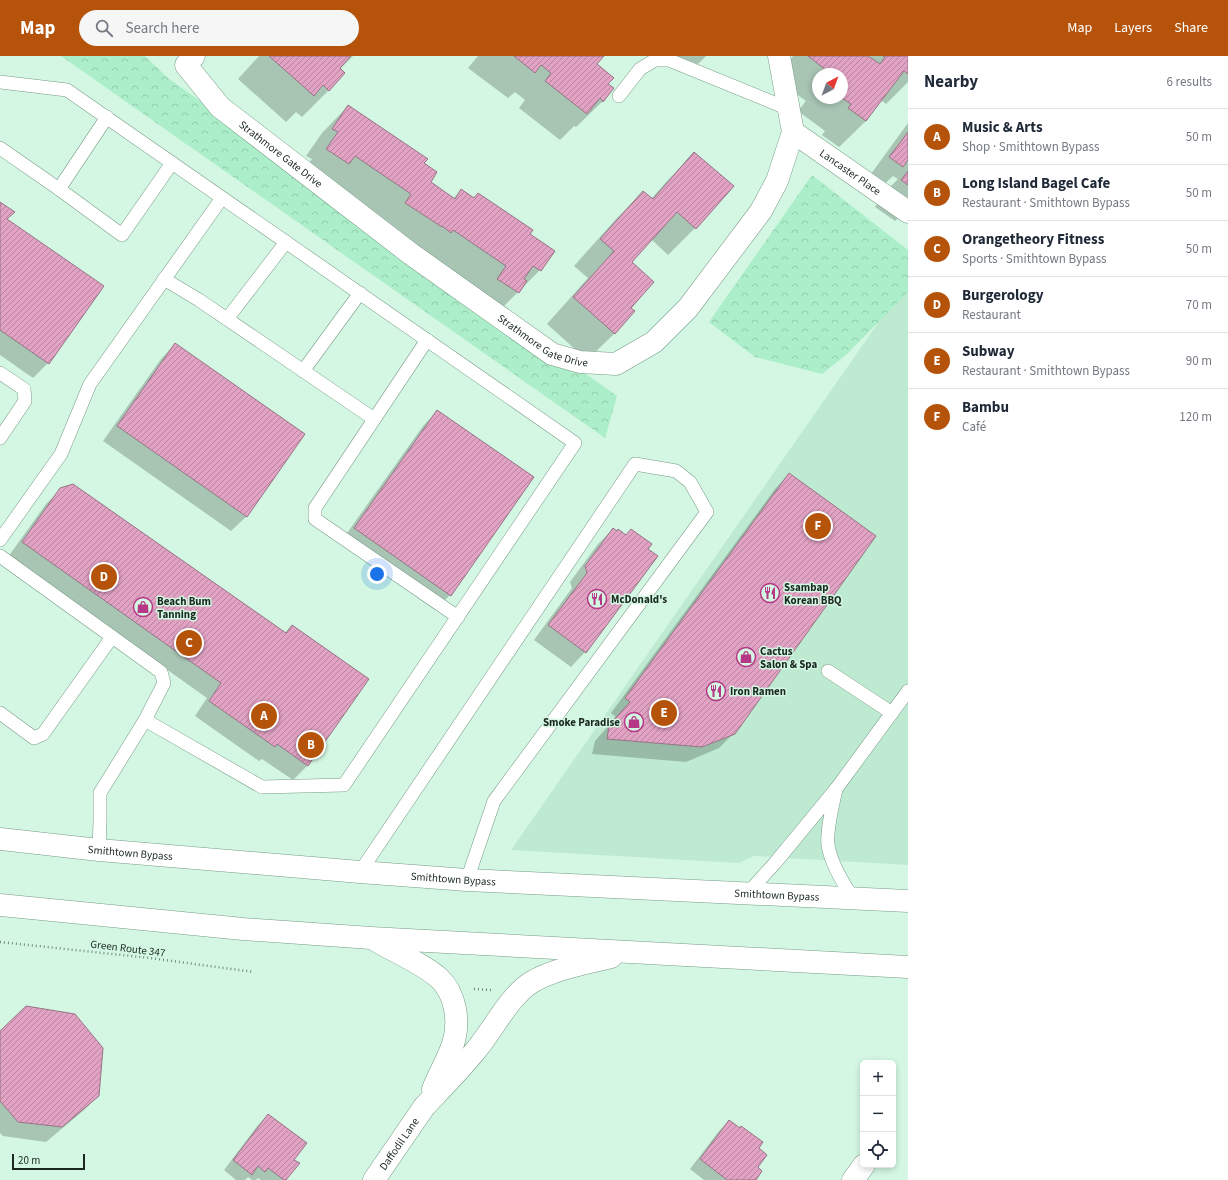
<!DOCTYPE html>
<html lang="en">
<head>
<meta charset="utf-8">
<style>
  body { margin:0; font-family:"Source Sans 3",sans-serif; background:#f6f6f7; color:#1f2937 }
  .controls { position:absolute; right:12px; bottom:12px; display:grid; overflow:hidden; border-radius:6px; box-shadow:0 2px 6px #0003 }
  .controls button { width:36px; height:36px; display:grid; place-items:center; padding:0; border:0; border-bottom:1px solid #e0e1e3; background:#fff; color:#1f2937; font:20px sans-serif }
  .compass { position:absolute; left:812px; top:12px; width:36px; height:36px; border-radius:50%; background:#fff; box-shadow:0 2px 6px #0003; rotate:41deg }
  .scale { position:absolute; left:12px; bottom:10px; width:73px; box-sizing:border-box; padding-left:4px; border:2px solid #1a2820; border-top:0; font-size:11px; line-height:14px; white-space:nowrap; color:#1a2820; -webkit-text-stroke:3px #d3f7e2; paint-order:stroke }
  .you { position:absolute; left:377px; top:518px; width:14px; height:14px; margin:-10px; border:3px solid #fff; border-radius:50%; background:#1a73e8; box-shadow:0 0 0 6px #1a73e833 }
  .badge { display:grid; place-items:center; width:26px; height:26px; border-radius:50%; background:#b45309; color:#fff; font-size:13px; font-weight:700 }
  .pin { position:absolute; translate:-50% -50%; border:2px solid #fff; box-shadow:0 1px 4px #0006 }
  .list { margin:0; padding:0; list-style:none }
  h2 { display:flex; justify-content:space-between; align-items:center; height:52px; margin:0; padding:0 16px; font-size:17px }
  h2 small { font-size:13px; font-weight:400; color:#747a83 }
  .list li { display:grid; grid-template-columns:26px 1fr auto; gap:12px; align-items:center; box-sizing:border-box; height:56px; padding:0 16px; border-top:1px solid #e0e1e3 }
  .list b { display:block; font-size:15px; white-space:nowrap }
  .list p { margin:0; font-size:13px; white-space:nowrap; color:#747a83 }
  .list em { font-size:13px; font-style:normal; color:#747a83 }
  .icon { flex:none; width:22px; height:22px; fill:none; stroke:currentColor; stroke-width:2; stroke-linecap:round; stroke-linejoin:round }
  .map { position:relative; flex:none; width:908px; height:1124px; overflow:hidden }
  header { display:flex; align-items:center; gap:24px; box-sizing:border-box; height:56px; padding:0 20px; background:#b45309; color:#fff }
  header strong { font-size:19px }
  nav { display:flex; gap:22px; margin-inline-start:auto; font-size:14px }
  .search { width:280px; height:36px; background:#f6f6f7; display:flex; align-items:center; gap:10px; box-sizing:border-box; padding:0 14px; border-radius:22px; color:#747a83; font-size:15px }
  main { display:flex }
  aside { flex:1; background:#fff }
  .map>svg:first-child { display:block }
  .built { fill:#bfead2 }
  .forest { fill:url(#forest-crowns) }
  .shadow { fill:#0003; fill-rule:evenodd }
  .building { fill:url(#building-hatch); stroke:#967586 }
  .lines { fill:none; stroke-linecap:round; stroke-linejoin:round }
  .service-casing { stroke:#799b87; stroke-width:14 }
  .minor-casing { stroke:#799b87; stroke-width:23 }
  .trunk-casing { stroke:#799b87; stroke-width:23 }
  .path { stroke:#728a7c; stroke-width:2.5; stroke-dasharray:1 3; stroke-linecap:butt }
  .service { stroke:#fff; stroke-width:13 }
  .minor { stroke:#fff; stroke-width:22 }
  .trunk { stroke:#fff; stroke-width:22 }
  .labels { text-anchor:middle; stroke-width:3; stroke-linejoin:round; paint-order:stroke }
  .street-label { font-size:11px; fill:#1a2820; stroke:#d3f7e2 }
  .poi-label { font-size:11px; font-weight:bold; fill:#1a2820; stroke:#d3f7e2; text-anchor:start }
</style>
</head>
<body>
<header>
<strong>Map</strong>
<div class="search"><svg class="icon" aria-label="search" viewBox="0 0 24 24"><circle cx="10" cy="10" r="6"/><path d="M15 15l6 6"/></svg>Search here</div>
<nav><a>Map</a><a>Layers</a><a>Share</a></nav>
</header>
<main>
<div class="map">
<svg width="908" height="1124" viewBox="0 0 908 1124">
  <defs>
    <pattern id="forest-crowns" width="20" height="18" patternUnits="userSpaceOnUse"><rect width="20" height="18" fill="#abeec9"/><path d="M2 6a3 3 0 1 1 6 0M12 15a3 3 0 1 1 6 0" fill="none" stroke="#93ccac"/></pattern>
    <pattern id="building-hatch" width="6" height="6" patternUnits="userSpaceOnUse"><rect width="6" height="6" fill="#e1a2c3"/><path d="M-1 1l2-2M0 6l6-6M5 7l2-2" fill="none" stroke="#b6849e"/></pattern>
  </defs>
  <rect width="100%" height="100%" fill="#d3f7e2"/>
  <path class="built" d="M908 224V809L754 800 739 807 511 794Z"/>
  <g class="forest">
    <path d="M61 0H145L169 23 617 340 605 382Z"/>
    <path d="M812 119 908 194V236L847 298 822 318 755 301 709 266Z"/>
  </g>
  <g class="shadow">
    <path d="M259 0H353L340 13 329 34 302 61 296 56 286 66 238 23Z"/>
    <path d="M478 0H602L596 9 603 45 576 71 574 70 560 84 519 52 525 44 515 36 508 42 468 12Z"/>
    <path d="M651 0H706L698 8 686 4 677 12Z"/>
    <path d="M793 0H867L869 2 870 0H908V26L886 48 881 44 866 65 839 91 822 79 825 75 798 55 806 45 776 23ZM818 18H842V42H818Z"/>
    <path d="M348 50 423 108 429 127 453 143 461 134 474 142 478 138 528 178 553 195 540 214 491 263 300 120 312 103 306 100 322 77Z"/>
    <path d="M908 67V152L895 165 875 151 889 132 898 123 893 120 875 137 863 129Z"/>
    <path d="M694 97 695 172 668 199 651 183 630 206V252L634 255 614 278 587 304 547 268 588 222 574 210 616 163 643 136 651 143 668 124Z"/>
    <path d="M0 148 6 163 48 307 33 322 0 299Z"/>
    <path d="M175 288 304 379 246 461 231 475 103 385 161 303Z"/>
    <path d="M437 355 450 539 435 554 340 487 423 370Z"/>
    <path d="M789 418 734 677 719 692 686 706 592 698 595 685 616 661 611 657 775 433Z"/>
    <path d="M61 433 285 577 292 570 308 709 293 724 262 703 259 705 195 660 207 642 8 501 46 448Z"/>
    <path d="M613 473 626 479 631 474 585 596 571 611 534 584 572 532 570 526 598 488Z"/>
    <path d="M0 976 98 1040 83 1055 46 1086 3 1080 0 1077Z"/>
    <path d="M268 1059 293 1104 285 1124H261L258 1122 256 1124H252L248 1121 245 1124H236L224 1114 258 1069Z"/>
    <path d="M729 1065 757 1092 754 1124H704L690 1113 719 1075Z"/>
  </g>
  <g class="building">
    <path d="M269 0H350V1L340 12 345 17 329 35 323 29 314 40Z"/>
    <path d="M514 0H604L597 8 614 22 608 28 614 32 603 46 600 42 587 58 545 25 551 17 541 9 535 17Z"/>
    <path d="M808 0H868L880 8 885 1 883 0H908V18L904 15 866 65 848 52 851 48 842 42V18H831Z"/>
    <path d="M348 49 428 103 424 107 437 116 431 126 455 143 461 133 474 142 478 137 533 174 530 178 555 195 541 215 533 210 524 223 527 225 519 237 497 223 506 210 453 174 451 177 442 170V171L405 147 411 138 355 100 349 108 326 93 338 76 332 73Z"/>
    <path d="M908 76V104L903 111 889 101Z"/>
    <path d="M694 96 734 130 696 173 677 156 632 206 654 226 631 252 635 255 615 278 573 241 614 195 600 183 643 135 653 143Z"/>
    <path d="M908 115V129L901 124Z"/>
    <path d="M0 146 15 156 7 163 104 230 49 308 0 274Z"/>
    <path d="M175 287 305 378 247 461 117 370Z"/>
    <path d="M437 354 534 421 451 540 354 472Z"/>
    <path d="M789 417 876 480 735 678 702 691 607 683 609 669 630 646 625 642Z"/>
    <path d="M73 428 286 577 292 569 369 623 308 710 277 688 275 691 209 645 221 627 22 486 60 432Z"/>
    <path d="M613 472 617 475 618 473 626 479 631 473 652 488 648 493 658 500 586 597 548 569 587 517 585 510Z"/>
    <path d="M26 950 75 958 103 992 99 1040 62 1071 18 1066 0 1045V975Z"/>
    <path d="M268 1058 307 1087 294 1104 300 1107 286 1124H284L268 1112 265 1116 258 1110 252 1119 233 1104Z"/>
    <path d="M729 1064 740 1072 741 1070 763 1086 759 1092 767 1099 758 1111 762 1115 756 1124H727L700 1103Z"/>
  </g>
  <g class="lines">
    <g class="service-casing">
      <g id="service">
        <path d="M0 26 67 34 575 387 344 729 262 731 145 664 100 737V764L99 794"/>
        <path d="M619 40 640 13 655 4H669L789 53"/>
        <path d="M107 61 59 133 122 179 172 107"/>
        <path d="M0 92 59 133"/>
        <path d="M164 223 199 244 374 363"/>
        <path d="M227 263 286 186"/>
        <path d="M427 284 315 452V463L458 561"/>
        <path d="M303 315 360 237"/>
        <path d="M0 317 24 333 25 345 0 382"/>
        <path d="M0 484 61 398 90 328 222 142"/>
        <path d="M0 500 161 616 164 627 145 664"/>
        <path d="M828 615 892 657"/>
        <path d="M0 657 34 682 43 678 112 581"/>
        <path d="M836 733 908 635"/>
        <path d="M360 816 635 408 676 415 690 426 707 456 494 745 467 824"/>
        <path d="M747 838 775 807 836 733C833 748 826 774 828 789 831 808 843 826 853 843"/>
      </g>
    </g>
    <g class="minor-casing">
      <g id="minor">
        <path id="s1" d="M194 0 186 9 220 51 411 198 552 298 580 306 616 308 654 286 688 252 761 155 777 125 793 76 779 0"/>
        <path id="s2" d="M793 76 908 156"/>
        <path id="s3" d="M374 1124 424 1051"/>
        <path d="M853 1124 864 1109"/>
      </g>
    </g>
    <g class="trunk-casing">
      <g id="trunk">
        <path id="s4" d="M0 783 99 794 360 816 467 824 908 845"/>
        <path d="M0 849 243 873 371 882 908 911"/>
        <path d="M375 884C395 896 422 907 439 922 456 938 460 966 453 988 448 1003 439 1018 433 1033"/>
        <path d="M424 1051C442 1032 460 1014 476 994 493 974 510 939 532 926 554 913 587 907 611 901"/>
      </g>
    </g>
    <g class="path">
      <path d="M0 886 150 902 254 916"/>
      <path d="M474 933 491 934"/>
    </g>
    <use href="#service" class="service"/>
    <use href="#minor" class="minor"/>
    <use href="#trunk" class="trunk"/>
  </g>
  <defs>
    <g id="restaurant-ring" transform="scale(1)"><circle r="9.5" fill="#d3f7e2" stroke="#b53785" stroke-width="1.5"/><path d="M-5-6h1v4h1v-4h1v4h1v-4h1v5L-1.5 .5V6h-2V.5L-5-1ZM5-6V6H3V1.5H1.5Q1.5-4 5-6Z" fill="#b53785"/></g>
    <g id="shop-ring" transform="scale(1)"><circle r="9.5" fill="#d3f7e2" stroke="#b53785" stroke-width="1.5"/><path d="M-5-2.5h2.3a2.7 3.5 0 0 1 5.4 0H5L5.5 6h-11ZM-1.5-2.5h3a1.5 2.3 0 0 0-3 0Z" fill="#b53785"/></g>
  </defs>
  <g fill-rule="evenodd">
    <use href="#restaurant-ring" x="770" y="537"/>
    <use href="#restaurant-ring" x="597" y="543"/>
    <use href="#shop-ring" x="143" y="551"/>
    <use href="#shop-ring" x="746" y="601"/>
    <use href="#restaurant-ring" x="716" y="635"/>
    <use href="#shop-ring" x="634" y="666"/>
  </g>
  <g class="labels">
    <g class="street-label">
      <text dy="4" stroke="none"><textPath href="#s1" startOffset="143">Strathmore Gate Drive</textPath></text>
      <text dy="4" stroke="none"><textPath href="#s2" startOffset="70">Lancaster Place</textPath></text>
      <text dy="4" stroke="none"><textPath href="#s1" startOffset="466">Strathmore Gate Drive</textPath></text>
      <text dy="4" stroke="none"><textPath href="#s4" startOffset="131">Smithtown Bypass</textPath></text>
      <text dy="4" stroke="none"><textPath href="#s4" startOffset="455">Smithtown Bypass</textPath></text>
      <text dy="4" stroke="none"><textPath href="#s4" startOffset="779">Smithtown Bypass</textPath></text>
      <text transform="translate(128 892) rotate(7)" y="4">Green Route 347</text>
      <text dy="4" stroke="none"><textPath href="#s3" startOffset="44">Daffodil Lane</textPath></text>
    </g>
    <g class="poi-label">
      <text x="784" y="535">Ssambap<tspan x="784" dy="13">Korean BBQ</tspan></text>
      <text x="611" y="547">McDonald's</text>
      <text x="157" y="549">Beach Bum<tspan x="157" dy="13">Tanning</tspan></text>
      <text x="760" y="599">Cactus<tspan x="760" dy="13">Salon &amp; Spa</tspan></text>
      <text x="730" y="639">Iron Ramen</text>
      <text x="620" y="670" text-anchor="end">Smoke Paradise</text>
    </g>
  </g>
</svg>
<div class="controls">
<button>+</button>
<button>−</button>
<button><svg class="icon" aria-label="locate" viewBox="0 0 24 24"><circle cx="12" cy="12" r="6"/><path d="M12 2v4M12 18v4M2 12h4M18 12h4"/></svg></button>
</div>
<svg class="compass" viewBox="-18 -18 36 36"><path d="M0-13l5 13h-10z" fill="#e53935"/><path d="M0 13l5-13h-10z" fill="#747a83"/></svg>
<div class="scale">20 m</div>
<div class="you"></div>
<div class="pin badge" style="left:264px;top:660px">A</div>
<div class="pin badge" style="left:311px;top:689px">B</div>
<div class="pin badge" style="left:189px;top:587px">C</div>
<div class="pin badge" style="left:104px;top:521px">D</div>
<div class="pin badge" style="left:664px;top:657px">E</div>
<div class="pin badge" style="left:818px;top:470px">F</div>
</div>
<aside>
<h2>Nearby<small>6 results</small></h2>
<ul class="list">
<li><span class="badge">A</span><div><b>Music &amp; Arts</b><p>Shop · Smithtown Bypass</p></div><em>50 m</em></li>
<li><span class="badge">B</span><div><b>Long Island Bagel Cafe</b><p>Restaurant · Smithtown Bypass</p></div><em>50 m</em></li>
<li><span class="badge">C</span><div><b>Orangetheory Fitness</b><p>Sports · Smithtown Bypass</p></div><em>50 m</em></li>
<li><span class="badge">D</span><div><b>Burgerology</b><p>Restaurant</p></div><em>70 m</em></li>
<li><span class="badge">E</span><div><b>Subway</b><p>Restaurant · Smithtown Bypass</p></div><em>90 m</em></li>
<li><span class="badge">F</span><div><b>Bambu</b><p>Café</p></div><em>120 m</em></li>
</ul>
</aside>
</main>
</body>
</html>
